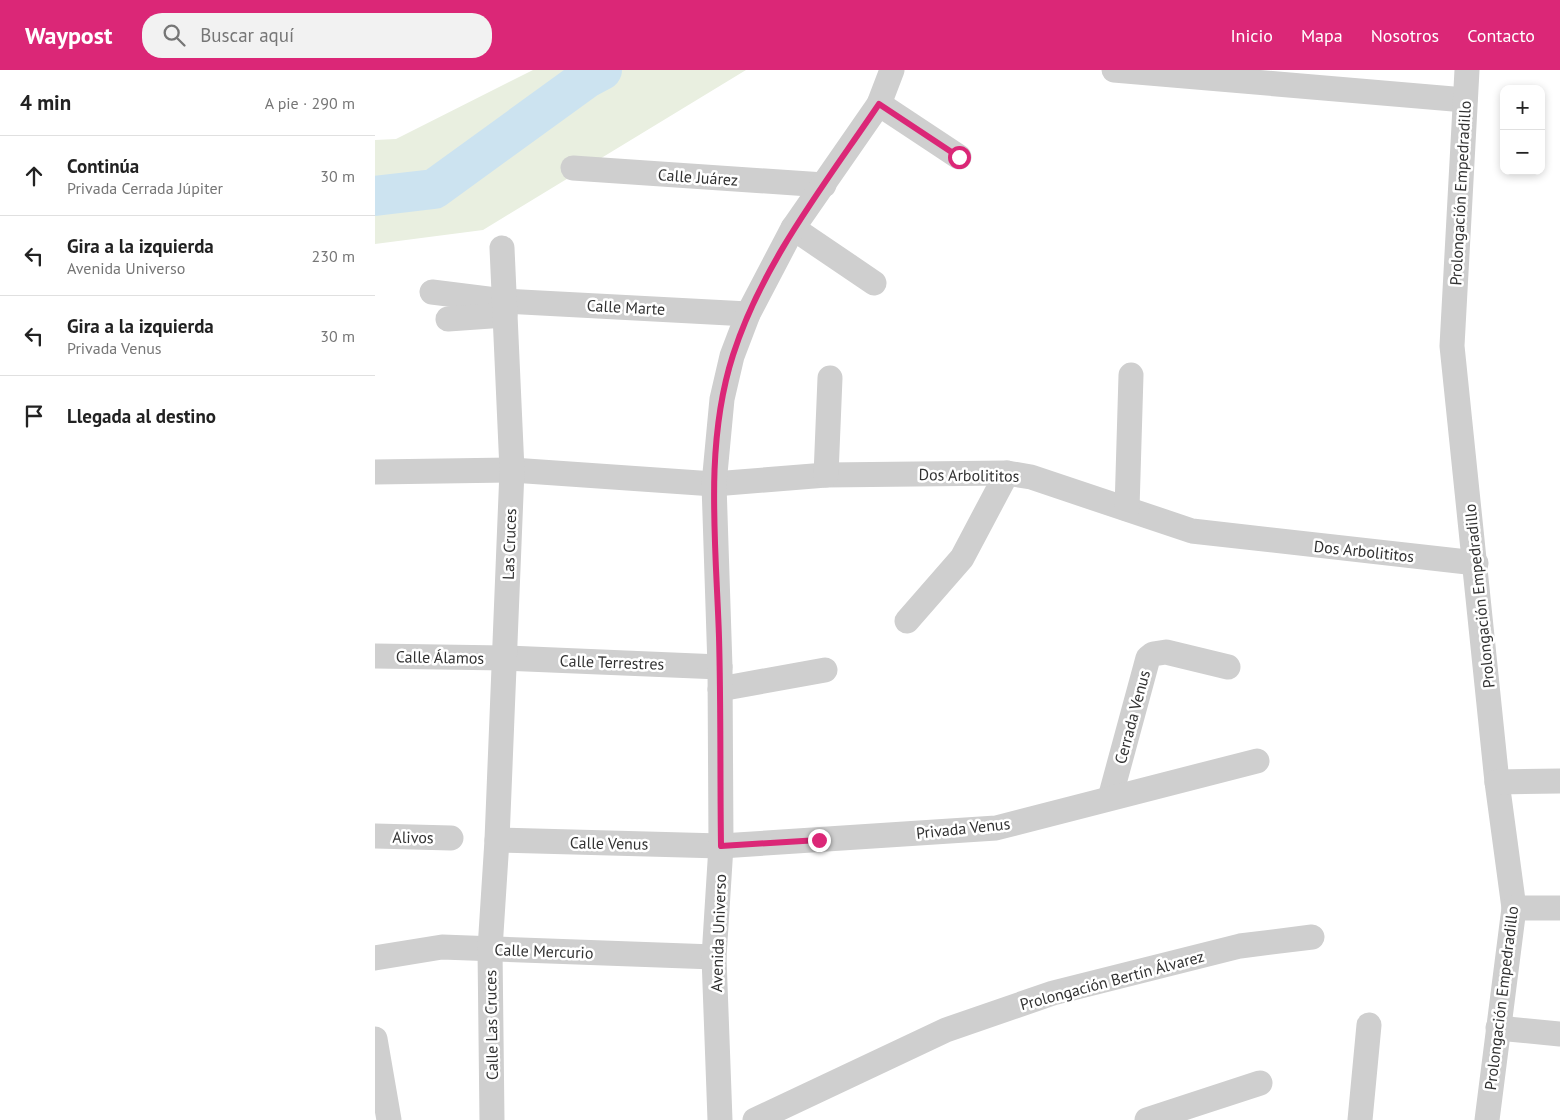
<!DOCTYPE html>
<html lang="es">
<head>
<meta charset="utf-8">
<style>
  body { margin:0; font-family:"PT Sans",sans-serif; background:#f2f2f2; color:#222 }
  .controls { position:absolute; right:15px; top:15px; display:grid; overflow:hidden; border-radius:10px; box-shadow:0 2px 8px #0003 }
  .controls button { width:45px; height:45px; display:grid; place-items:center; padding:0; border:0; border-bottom:1px solid #e0e0e0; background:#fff; color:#222; font:25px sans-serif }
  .stop { position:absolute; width:15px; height:15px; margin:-11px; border:4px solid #db2777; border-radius:50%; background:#fff }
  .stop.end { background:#db2777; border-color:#fff; box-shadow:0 1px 5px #0008 }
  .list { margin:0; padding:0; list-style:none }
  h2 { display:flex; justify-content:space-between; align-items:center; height:65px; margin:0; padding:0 20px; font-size:21px }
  h2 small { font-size:16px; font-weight:400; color:#767676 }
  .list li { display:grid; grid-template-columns:32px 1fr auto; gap:15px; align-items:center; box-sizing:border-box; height:80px; padding:0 20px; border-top:1px solid #e0e0e0 }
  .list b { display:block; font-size:19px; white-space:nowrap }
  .list p { margin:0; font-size:16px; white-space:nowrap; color:#767676 }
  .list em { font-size:16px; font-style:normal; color:#767676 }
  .icon { flex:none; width:28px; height:28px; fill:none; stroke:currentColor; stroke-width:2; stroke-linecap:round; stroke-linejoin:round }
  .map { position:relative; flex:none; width:1185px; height:1050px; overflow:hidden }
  header { display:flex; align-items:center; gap:30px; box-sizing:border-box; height:70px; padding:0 25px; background:#db2777; color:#fff }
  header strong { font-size:24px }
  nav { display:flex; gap:28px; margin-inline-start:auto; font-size:18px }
  .search { width:350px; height:45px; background:#f2f2f2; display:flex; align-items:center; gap:12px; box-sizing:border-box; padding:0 18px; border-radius:20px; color:#767676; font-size:19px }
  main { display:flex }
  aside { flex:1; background:#fff }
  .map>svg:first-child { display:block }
  .green { fill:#e9efe0 }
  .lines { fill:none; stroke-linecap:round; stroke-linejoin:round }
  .river { stroke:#cce3f0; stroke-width:40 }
  .minor { stroke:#cfcfcf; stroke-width:25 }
  .route { stroke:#db2777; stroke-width:6 }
  .labels { text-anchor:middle; stroke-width:5; stroke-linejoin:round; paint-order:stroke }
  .street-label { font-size:16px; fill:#323232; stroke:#fff }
</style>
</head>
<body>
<header>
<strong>Waypost</strong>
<div class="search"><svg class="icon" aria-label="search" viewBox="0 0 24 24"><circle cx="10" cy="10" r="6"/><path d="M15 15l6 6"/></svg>Buscar aquí</div>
<nav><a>Inicio</a><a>Mapa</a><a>Nosotros</a><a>Contacto</a></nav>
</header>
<main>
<aside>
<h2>4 min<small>A pie · 290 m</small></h2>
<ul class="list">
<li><svg class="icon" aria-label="ahead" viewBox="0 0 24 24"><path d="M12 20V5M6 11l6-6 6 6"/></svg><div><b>Continúa</b><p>Privada Cerrada Júpiter</p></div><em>30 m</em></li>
<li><svg class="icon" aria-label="left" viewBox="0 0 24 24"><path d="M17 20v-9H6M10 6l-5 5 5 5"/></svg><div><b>Gira a la izquierda</b><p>Avenida Universo</p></div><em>230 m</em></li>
<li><svg class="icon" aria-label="left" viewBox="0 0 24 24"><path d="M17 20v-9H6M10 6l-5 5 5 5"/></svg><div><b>Gira a la izquierda</b><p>Privada Venus</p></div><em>30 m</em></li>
<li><svg class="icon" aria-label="arrive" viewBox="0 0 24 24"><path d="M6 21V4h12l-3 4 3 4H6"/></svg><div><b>Llegada al destino</b></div></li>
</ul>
</aside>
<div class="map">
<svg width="1185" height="1050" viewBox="0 0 1185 1050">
  <rect width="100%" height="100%" fill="#fff"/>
  <path class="green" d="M158 0H371L108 160 0 174V70L21 69Z"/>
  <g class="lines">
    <path class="river" d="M0 126 59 119 212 8 227 0"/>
    <g class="minor">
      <path d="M739 0 1090 30"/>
      <path d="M1092 0 1077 276 1122 712 1139 838 1112 1050"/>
      <path d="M504 34 584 87"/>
      <path d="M198 98 449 115"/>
      <path d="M418 158 499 213"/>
      <path d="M57 222 129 231 373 244"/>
      <path d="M73 249 130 245"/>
      <path d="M0 402 137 400 339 414 451 405 632 403 656 407 817 461 1101 493"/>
      <path d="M451 405 455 308"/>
      <path d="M752 439 756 305"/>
      <path d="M532 551 587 488 632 403"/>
      <path d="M0 586 130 588 345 597"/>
      <path d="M345 619 450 600"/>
      <path d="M1122 712 1185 711"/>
      <path d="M735 728 773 588 778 584 791 582 853 597"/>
      <path d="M0 766 76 768"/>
      <path d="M122 770 346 776 621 758 882 691"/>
      <path d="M1139 838H1185"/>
      <path d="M0 888 67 877 339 887"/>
      <path d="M1123 958 1185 964"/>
      <path d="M0 969 14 1050"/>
      <path d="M117 1050 115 879 122 770 137 400 127 178"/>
      <path d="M345 1050 339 887 346 776 345 597 339 414 347 329 357 286 373 244 418 158 504 34 517 0"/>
      <path d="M380 1050 571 960 678 923 865 876 937 867"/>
      <path d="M772 1050 885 1013"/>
      <path d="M985 1050 994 955"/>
    </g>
  </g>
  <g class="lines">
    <path class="route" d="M444 770 346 776C345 707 346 637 344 567 341 474 329 375 358 285 388 192 450 114 504 34L584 87"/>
  </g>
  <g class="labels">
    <g class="street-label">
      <text transform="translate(323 107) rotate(4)" y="6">Calle Juárez</text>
      <text transform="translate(1085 123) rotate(-87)" y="6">Prolongación Empedradillo</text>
      <text transform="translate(251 237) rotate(3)" y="6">Calle Marte</text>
      <text transform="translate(594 405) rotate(1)" y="6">Dos Arbolititos</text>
      <text transform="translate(134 474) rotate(-88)" y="6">Las Cruces</text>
      <text transform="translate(989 481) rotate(6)" y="6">Dos Arbolititos</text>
      <text transform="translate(1104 526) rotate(-96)" y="6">Prolongación Empedradillo</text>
      <text transform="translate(65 587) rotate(1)" y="6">Calle Álamos</text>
      <text transform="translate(237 592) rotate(2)" y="6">Calle Terrestres</text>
      <text transform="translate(757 647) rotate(-75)" y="6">Cerrada Venus</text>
      <text transform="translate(588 758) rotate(-6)" y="6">Privada Venus</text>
      <text transform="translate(38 767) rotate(1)" y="6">Alivos</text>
      <text transform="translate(234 773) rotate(1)" y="6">Calle Venus</text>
      <text transform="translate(343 863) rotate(-88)" y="6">Avenida Universo</text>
      <text transform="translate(169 881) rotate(2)" y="6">Calle Mercurio</text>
      <text transform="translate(737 910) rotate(-15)" y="6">Prolongación Bertín Álvarez</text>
      <text transform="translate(1126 928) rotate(-83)" y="6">Prolongación Empedradillo</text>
      <text transform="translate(116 955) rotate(-91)" y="6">Calle Las Cruces</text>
    </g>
  </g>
</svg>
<div class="controls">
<button>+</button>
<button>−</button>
</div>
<div class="stop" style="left:584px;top:87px"></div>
<div class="stop end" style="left:444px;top:770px"></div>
</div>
</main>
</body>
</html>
